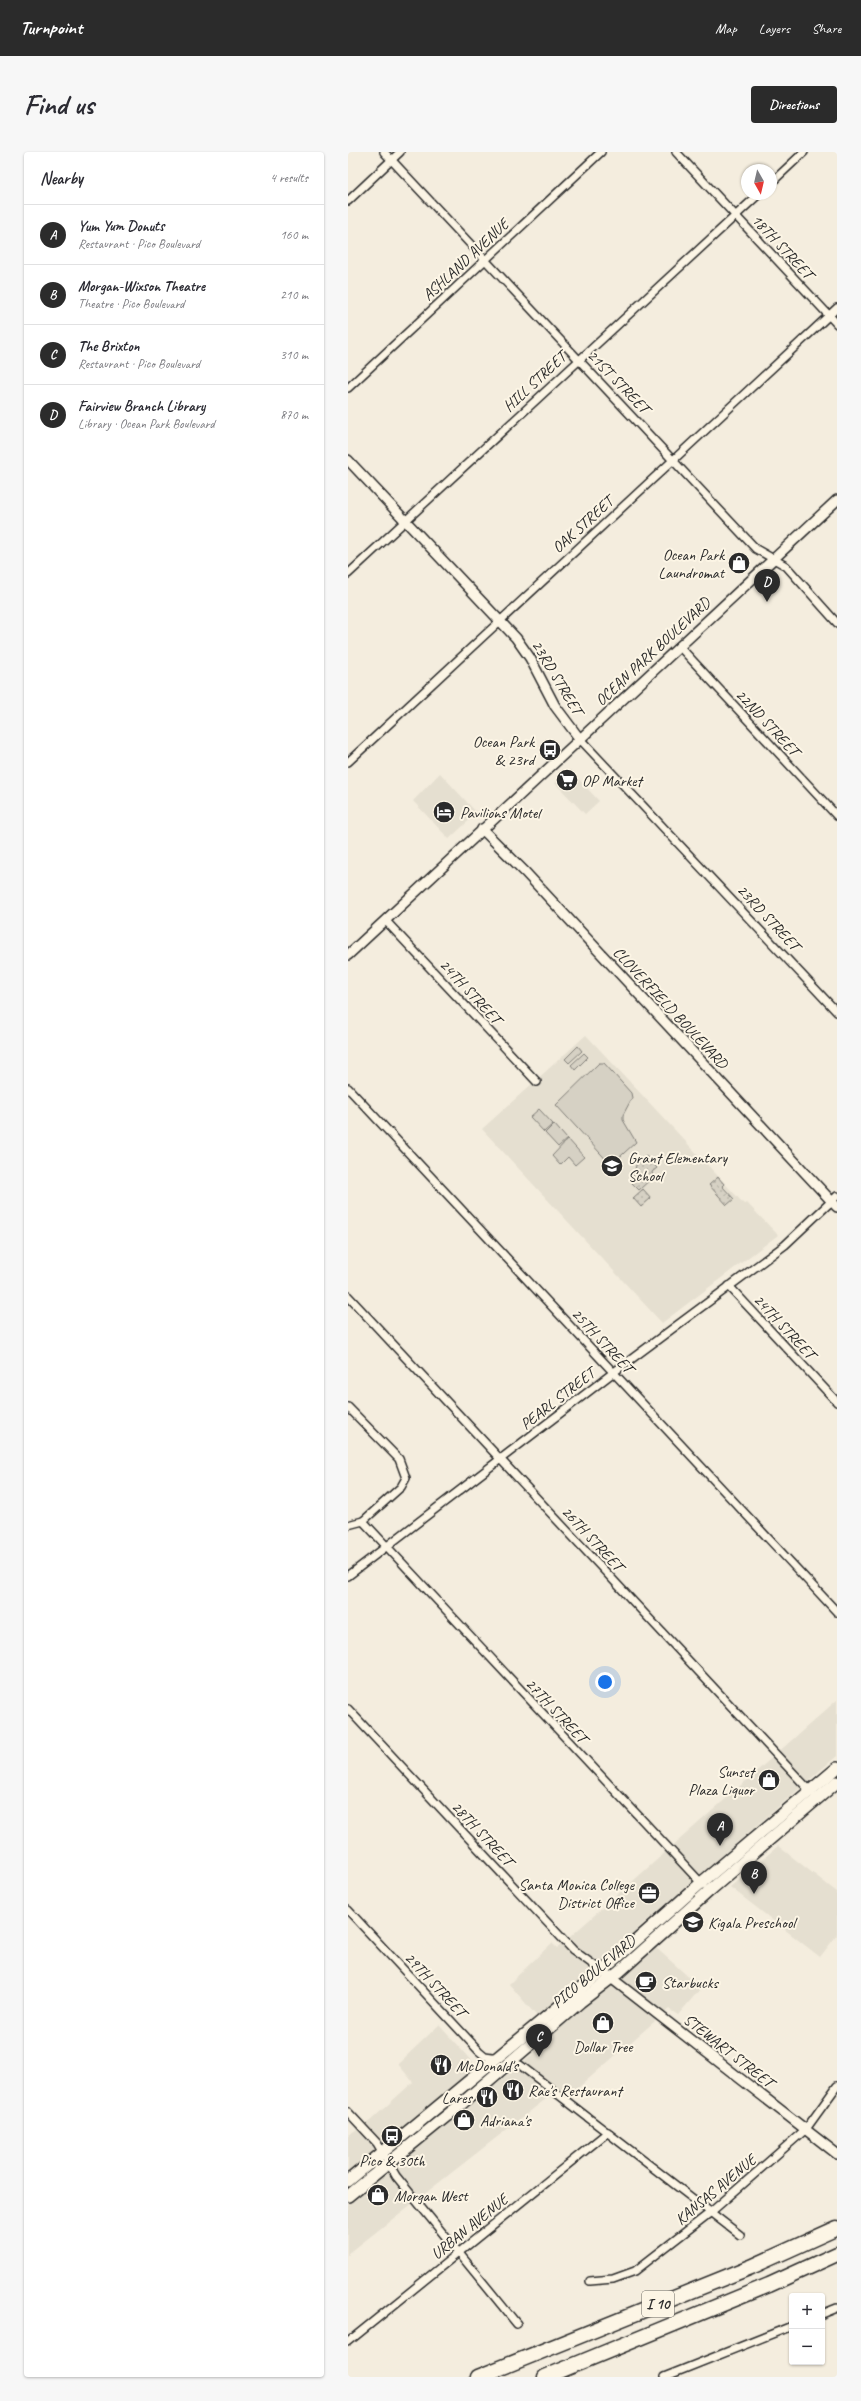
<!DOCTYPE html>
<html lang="en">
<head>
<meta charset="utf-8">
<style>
  body { margin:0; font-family:Caveat,sans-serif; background:#f7f7f7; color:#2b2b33 }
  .controls { position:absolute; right:12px; bottom:12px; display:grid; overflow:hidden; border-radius:4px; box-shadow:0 1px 3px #0004 }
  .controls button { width:36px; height:36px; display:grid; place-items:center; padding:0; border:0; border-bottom:1px solid #e1e1e2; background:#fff; color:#2b2b33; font:20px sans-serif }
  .compass { position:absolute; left:393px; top:12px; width:36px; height:36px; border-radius:50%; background:#fff; box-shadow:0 1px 3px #0004; rotate:172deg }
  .you { position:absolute; left:257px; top:1530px; width:14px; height:14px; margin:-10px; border:3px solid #fff; border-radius:50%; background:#1a73e8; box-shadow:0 0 0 6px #1a73e833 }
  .badge { display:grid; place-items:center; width:26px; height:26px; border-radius:50%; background:#2b2b2b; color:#fff; font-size:13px; font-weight:700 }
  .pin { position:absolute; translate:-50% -33px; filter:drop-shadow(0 1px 2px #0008) }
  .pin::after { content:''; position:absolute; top:21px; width:14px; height:12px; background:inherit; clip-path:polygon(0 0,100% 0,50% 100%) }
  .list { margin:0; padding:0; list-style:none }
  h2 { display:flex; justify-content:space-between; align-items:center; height:52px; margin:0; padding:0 16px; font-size:17px }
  h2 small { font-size:13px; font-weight:400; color:#7c7c81 }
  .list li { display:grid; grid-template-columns:26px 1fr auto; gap:12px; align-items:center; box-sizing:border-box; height:60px; padding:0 16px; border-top:1px solid #e1e1e2 }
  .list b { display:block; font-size:15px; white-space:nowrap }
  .list p { margin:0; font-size:13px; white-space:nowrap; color:#7c7c81 }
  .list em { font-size:13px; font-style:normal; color:#7c7c81 }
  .map { position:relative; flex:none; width:489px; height:2225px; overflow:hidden; border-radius:4px }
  header { display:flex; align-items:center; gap:24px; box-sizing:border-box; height:56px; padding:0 20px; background:#2b2b2b; color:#fff }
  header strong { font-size:19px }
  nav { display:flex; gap:22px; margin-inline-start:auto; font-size:14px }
  .intro { display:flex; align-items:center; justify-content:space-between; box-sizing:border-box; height:96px; padding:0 24px }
  h1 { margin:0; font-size:28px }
  .button { padding:10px 18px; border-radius:4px; background:#2b2b2b; color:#fff; font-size:14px; font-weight:700 }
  main { display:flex; gap:24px; padding:0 24px }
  aside { flex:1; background:#fff; border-radius:4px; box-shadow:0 1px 3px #0004 }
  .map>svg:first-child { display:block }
  .built { fill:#e5dfd0 }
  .park { fill:url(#park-dots); stroke:#807e78 }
  .pitch { fill:#d6d1c4; stroke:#807e78 }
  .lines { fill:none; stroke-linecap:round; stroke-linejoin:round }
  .minor-casing { stroke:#2b2b2b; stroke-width:10 }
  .tertiary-casing { stroke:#2b2b2b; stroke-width:12 }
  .secondary-casing { stroke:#2b2b2b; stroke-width:14 }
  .motorway-casing { stroke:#2b2b2b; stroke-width:17 }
  .minor { stroke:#fcf5e5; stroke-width:7 }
  .tertiary { stroke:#fcf5e5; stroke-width:9 }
  .secondary { stroke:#fcf5e5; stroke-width:11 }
  .motorway { stroke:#fcf5e5; stroke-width:14 }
  .labels { text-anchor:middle; stroke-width:4; stroke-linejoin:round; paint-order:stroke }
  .shield { fill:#fcf5e5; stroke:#6a6863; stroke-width:1 }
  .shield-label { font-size:15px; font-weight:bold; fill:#2b2b2b }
  .street-label { font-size:16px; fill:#2b2b2b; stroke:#fcf5e5 }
  .poi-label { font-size:16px; fill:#2b2b2b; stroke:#fcf5e5; text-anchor:start }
</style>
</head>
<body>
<header>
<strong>Turnpoint</strong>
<nav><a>Map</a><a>Layers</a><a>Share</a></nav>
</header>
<div class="intro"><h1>Find us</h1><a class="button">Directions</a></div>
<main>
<aside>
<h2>Nearby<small>4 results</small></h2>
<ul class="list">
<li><span class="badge">A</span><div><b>Yum Yum Donuts</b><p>Restaurant · Pico Boulevard</p></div><em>160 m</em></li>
<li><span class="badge">B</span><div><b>Morgan-Wixson Theatre</b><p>Theatre · Pico Boulevard</p></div><em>210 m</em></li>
<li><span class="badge">C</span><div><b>The Brixton</b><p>Restaurant · Pico Boulevard</p></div><em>310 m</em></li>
<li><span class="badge">D</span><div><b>Fairview Branch Library</b><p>Library · Ocean Park Boulevard</p></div><em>870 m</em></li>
</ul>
</aside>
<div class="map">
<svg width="489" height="2225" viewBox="0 0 489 2225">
  <defs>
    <pattern id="park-dots" width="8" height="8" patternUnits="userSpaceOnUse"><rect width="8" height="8" fill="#d6d1c4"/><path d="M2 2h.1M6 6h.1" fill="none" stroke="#b8b4a9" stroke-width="1.8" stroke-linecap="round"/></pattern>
  </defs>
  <rect width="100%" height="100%" fill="#f4edde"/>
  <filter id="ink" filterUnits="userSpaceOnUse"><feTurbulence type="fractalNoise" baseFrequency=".025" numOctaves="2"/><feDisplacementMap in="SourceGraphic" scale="8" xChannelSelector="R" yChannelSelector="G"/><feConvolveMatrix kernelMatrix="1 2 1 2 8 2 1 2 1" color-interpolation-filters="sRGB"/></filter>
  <g filter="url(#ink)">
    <g class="built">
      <path d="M222 618 251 649 237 662 207 631Z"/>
      <path d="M92 621 129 661 101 687 65 649Z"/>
      <path d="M238 883 396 1052 399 1051 430 1083 314 1171 134 977Z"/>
      <path d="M489 1548V1604L288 1778 353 1836 330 1863 321 1857 223 1942 199 1946 0 2102V1983L22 1969 65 1930 50 1912 91 1873 146 1934 206 1884 161 1832 204 1791 209 1796 223 1784Z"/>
      <path d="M430 1694 489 1740V1783L472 1805 382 1735Z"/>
    </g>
    <g class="park">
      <path d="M298 1004 309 1016 304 1020 305 1025 291 1038 284 1031 288 1013Z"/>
      <path d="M370 1025 376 1032 374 1034 386 1047 379 1053 361 1033Z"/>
      <path d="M295 1037 303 1046 293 1055 285 1046Z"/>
    </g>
    <g class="pitch">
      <path d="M230 894 234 899 221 911 217 907Z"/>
      <path d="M236 901 240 905 227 918 223 913Z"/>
      <path d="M251 911H256L283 941 284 946 275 963V968L288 990 263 1013 208 953Z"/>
      <path d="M191 957 205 972 196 980 182 965Z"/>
      <path d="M206 972 219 987 210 995 197 981Z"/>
      <path d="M220 987 236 1005 227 1013 220 1005 212 1013 204 1004Z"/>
    </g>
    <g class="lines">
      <g class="minor-casing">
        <g id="minor">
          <path d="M36 0 408 397 438 414 489 471"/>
          <path d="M328 0 489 172"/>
          <path d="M423 31 456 0"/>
          <path d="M0 49 52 0"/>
          <path d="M0 236 253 0"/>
          <path d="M0 422 411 42"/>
          <path d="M331 494 489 664"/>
          <path d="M231 586 489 860"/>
          <path d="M0 610 489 156"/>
          <path d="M37 768 189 930"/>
          <path d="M0 936 489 1460"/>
          <path d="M381 1134 489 1250"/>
          <path d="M0 1144 464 1641"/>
          <path d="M0 1255 51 1307 58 1326 53 1335 15 1369 0 1373"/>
          <path d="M15 1369 355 1733"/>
          <path d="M0 1424 266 1220 437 1093 489 1044"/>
          <path d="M0 1557 225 1798 254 1819"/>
          <path d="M0 1758 131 1899 137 1904 151 1906"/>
          <path d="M161 1909 172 1913 392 2083"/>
          <path d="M0 1960 29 1991 48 2024 169 2172"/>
          <path d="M242 2129 265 2127 287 2119 363 2060 458 1977 489 1934"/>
          <path d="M474 2162 489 2156"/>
          <path d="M0 2190 260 1980"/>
          <path d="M316 2225 444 2174"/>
        </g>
      </g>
      <g class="tertiary-casing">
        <g id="tertiary">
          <path d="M0 308 168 486 182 506 207 554 231 586"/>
          <path d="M134 677 177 720 489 1055"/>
          <path d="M0 803 489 348"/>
          <path d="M258 1822 489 2002"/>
        </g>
      </g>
      <g class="secondary-casing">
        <g id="secondary">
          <path d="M0 2029 254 1819 353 1731 489 1616"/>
          <path d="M0 2044 112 1953 232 1850 271 1820 361 1739 489 1630"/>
        </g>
      </g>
      <g class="motorway-casing">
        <g id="motorway">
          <path d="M130 2225 403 2115 489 2076"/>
          <path d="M197 2225 421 2133 489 2102"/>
        </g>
      </g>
      <use href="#minor" class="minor"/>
      <use href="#tertiary" class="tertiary"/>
      <use href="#secondary" class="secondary"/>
      <use href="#motorway" class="motorway"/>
    </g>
  </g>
  <defs>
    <g id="shop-disc" transform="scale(1.15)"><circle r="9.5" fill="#2b2b2b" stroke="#fcf5e5"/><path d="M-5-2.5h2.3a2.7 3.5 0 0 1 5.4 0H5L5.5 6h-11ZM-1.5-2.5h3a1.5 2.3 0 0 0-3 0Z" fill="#fff"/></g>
    <g id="bus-disc" transform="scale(1.15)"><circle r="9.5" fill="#2b2b2b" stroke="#fcf5e5"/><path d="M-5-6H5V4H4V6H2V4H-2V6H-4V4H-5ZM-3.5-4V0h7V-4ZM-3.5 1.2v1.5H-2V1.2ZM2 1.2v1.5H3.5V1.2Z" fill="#fff"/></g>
    <g id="supermarket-disc" transform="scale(1.15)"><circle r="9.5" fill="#2b2b2b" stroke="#fcf5e5"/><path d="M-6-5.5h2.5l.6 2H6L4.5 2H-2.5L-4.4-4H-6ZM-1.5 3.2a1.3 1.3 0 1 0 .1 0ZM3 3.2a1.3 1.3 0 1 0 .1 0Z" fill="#fff"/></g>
    <g id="hotel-disc" transform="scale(1.15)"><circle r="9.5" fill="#2b2b2b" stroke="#fcf5e5"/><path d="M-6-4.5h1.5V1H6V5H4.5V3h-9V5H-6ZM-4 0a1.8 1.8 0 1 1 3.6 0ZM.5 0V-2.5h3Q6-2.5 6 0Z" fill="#fff"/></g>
    <g id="school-disc" transform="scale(1.15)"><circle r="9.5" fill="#2b2b2b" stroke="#fcf5e5"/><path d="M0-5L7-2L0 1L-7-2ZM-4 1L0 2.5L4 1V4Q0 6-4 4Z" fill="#fff"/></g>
    <g id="office-disc" transform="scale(1.15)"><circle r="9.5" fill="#2b2b2b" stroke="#fcf5e5"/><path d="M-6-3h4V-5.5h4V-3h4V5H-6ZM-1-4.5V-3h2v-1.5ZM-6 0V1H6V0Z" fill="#fff"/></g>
    <g id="cafe-disc" transform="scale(1.15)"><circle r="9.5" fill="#2b2b2b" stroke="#fcf5e5"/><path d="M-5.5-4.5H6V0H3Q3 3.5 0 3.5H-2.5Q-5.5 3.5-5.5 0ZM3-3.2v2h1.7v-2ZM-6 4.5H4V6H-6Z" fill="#fff"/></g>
    <g id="restaurant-disc" transform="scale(1.15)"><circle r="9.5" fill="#2b2b2b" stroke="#fcf5e5"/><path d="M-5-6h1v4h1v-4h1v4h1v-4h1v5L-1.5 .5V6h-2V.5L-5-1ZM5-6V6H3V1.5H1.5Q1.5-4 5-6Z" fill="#fff"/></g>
  </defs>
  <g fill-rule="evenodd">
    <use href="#shop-disc" x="391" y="411"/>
    <use href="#bus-disc" x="202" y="598"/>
    <use href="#supermarket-disc" x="219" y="628"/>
    <use href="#hotel-disc" x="96" y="660"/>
    <use href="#school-disc" x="264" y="1014"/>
    <use href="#shop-disc" x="421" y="1628"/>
    <use href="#office-disc" x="301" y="1741"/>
    <use href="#school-disc" x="345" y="1770"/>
    <use href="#cafe-disc" x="298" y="1830"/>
    <use href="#shop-disc" x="255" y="1871"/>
    <use href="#restaurant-disc" x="93" y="1913"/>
    <use href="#restaurant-disc" x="165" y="1938"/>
    <use href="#restaurant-disc" x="139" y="1945"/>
    <use href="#shop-disc" x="116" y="1968"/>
    <use href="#bus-disc" x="44" y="1984"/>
    <use href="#shop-disc" x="30" y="2043"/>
  </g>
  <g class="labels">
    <rect class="shield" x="294" y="2139" width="32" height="26" rx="3"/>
    <g class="shield-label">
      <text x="310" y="2157">I 10</text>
    </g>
    <g class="street-label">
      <text transform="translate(435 94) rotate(47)" y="6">18TH STREET</text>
      <text transform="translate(117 107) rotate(-43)" y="6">ASHLAND AVENUE</text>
      <text transform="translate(186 229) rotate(-43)" y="6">HILL STREET</text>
      <text transform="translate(271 229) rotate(46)" y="6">21ST STREET</text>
      <text transform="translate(234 372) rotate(-42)" y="6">OAK STREET</text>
      <text transform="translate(304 499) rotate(-43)" y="6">OCEAN PARK BOULEVARD</text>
      <text transform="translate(210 525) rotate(59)" y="6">23RD STREET</text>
      <text transform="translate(420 570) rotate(47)" y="6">22ND STREET</text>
      <text transform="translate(421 765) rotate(47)" y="6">23RD STREET</text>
      <text transform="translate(123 839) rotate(47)" y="6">24TH STREET</text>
      <text transform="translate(323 855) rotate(47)" y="6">CLOVERFIELD BOULEVARD</text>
      <text transform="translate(437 1174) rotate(47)" y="6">24TH STREET</text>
      <text transform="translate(255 1188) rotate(47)" y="6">25TH STREET</text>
      <text transform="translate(209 1246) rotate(-38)" y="6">PEARL STREET</text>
      <text transform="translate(245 1386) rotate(47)" y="6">26TH STREET</text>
      <text transform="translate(209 1558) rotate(47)" y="6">27TH STREET</text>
      <text transform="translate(135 1681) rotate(47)" y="6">28TH STREET</text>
      <text transform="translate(245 1819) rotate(-40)" y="6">PICO BOULEVARD</text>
      <text transform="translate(88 1832) rotate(47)" y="6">29TH STREET</text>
      <text transform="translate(381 1898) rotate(38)" y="6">STEWART STREET</text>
      <text transform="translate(367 2037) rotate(-40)" y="6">KANSAS AVENUE</text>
      <text transform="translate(121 2074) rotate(-39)" y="6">URBAN AVENUE</text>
    </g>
    <g class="poi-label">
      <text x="376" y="408" text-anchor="end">Ocean Park<tspan x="376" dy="18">Laundromat</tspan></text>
      <text x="186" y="595" text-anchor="end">Ocean Park<tspan x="186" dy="18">&amp; 23rd</tspan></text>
      <text x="234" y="634">OP Market</text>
      <text x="112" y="666">Pavilions Motel</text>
      <text x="280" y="1011">Grant Elementary<tspan x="280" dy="18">School</tspan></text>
      <text x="406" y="1625" text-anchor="end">Sunset<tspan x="406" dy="18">Plaza Liquor</tspan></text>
      <text x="286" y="1738" text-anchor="end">Santa Monica College<tspan x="286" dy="18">District Office</tspan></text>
      <text x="360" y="1776">Kigala Preschool</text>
      <text x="314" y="1836">Starbucks</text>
      <text x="255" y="1900" text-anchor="middle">Dollar Tree</text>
      <text x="108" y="1919">McDonald's</text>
      <text x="180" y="1944">Rae's Restaurant</text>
      <text x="124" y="1951" text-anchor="end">Lares</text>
      <text x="132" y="1974">Adriana's</text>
      <text x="44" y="2014" text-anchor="middle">Pico &amp; 30th</text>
      <text x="46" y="2049">Morgan West</text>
    </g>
  </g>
</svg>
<div class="controls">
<button>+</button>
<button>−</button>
</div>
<svg class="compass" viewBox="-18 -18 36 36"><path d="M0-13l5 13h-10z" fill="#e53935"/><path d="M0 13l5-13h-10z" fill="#7c7c81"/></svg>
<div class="you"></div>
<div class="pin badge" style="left:372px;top:1694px">A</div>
<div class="pin badge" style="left:406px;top:1742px">B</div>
<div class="pin badge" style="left:191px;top:1905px">C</div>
<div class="pin badge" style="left:419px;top:450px">D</div>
</div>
</main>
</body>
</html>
